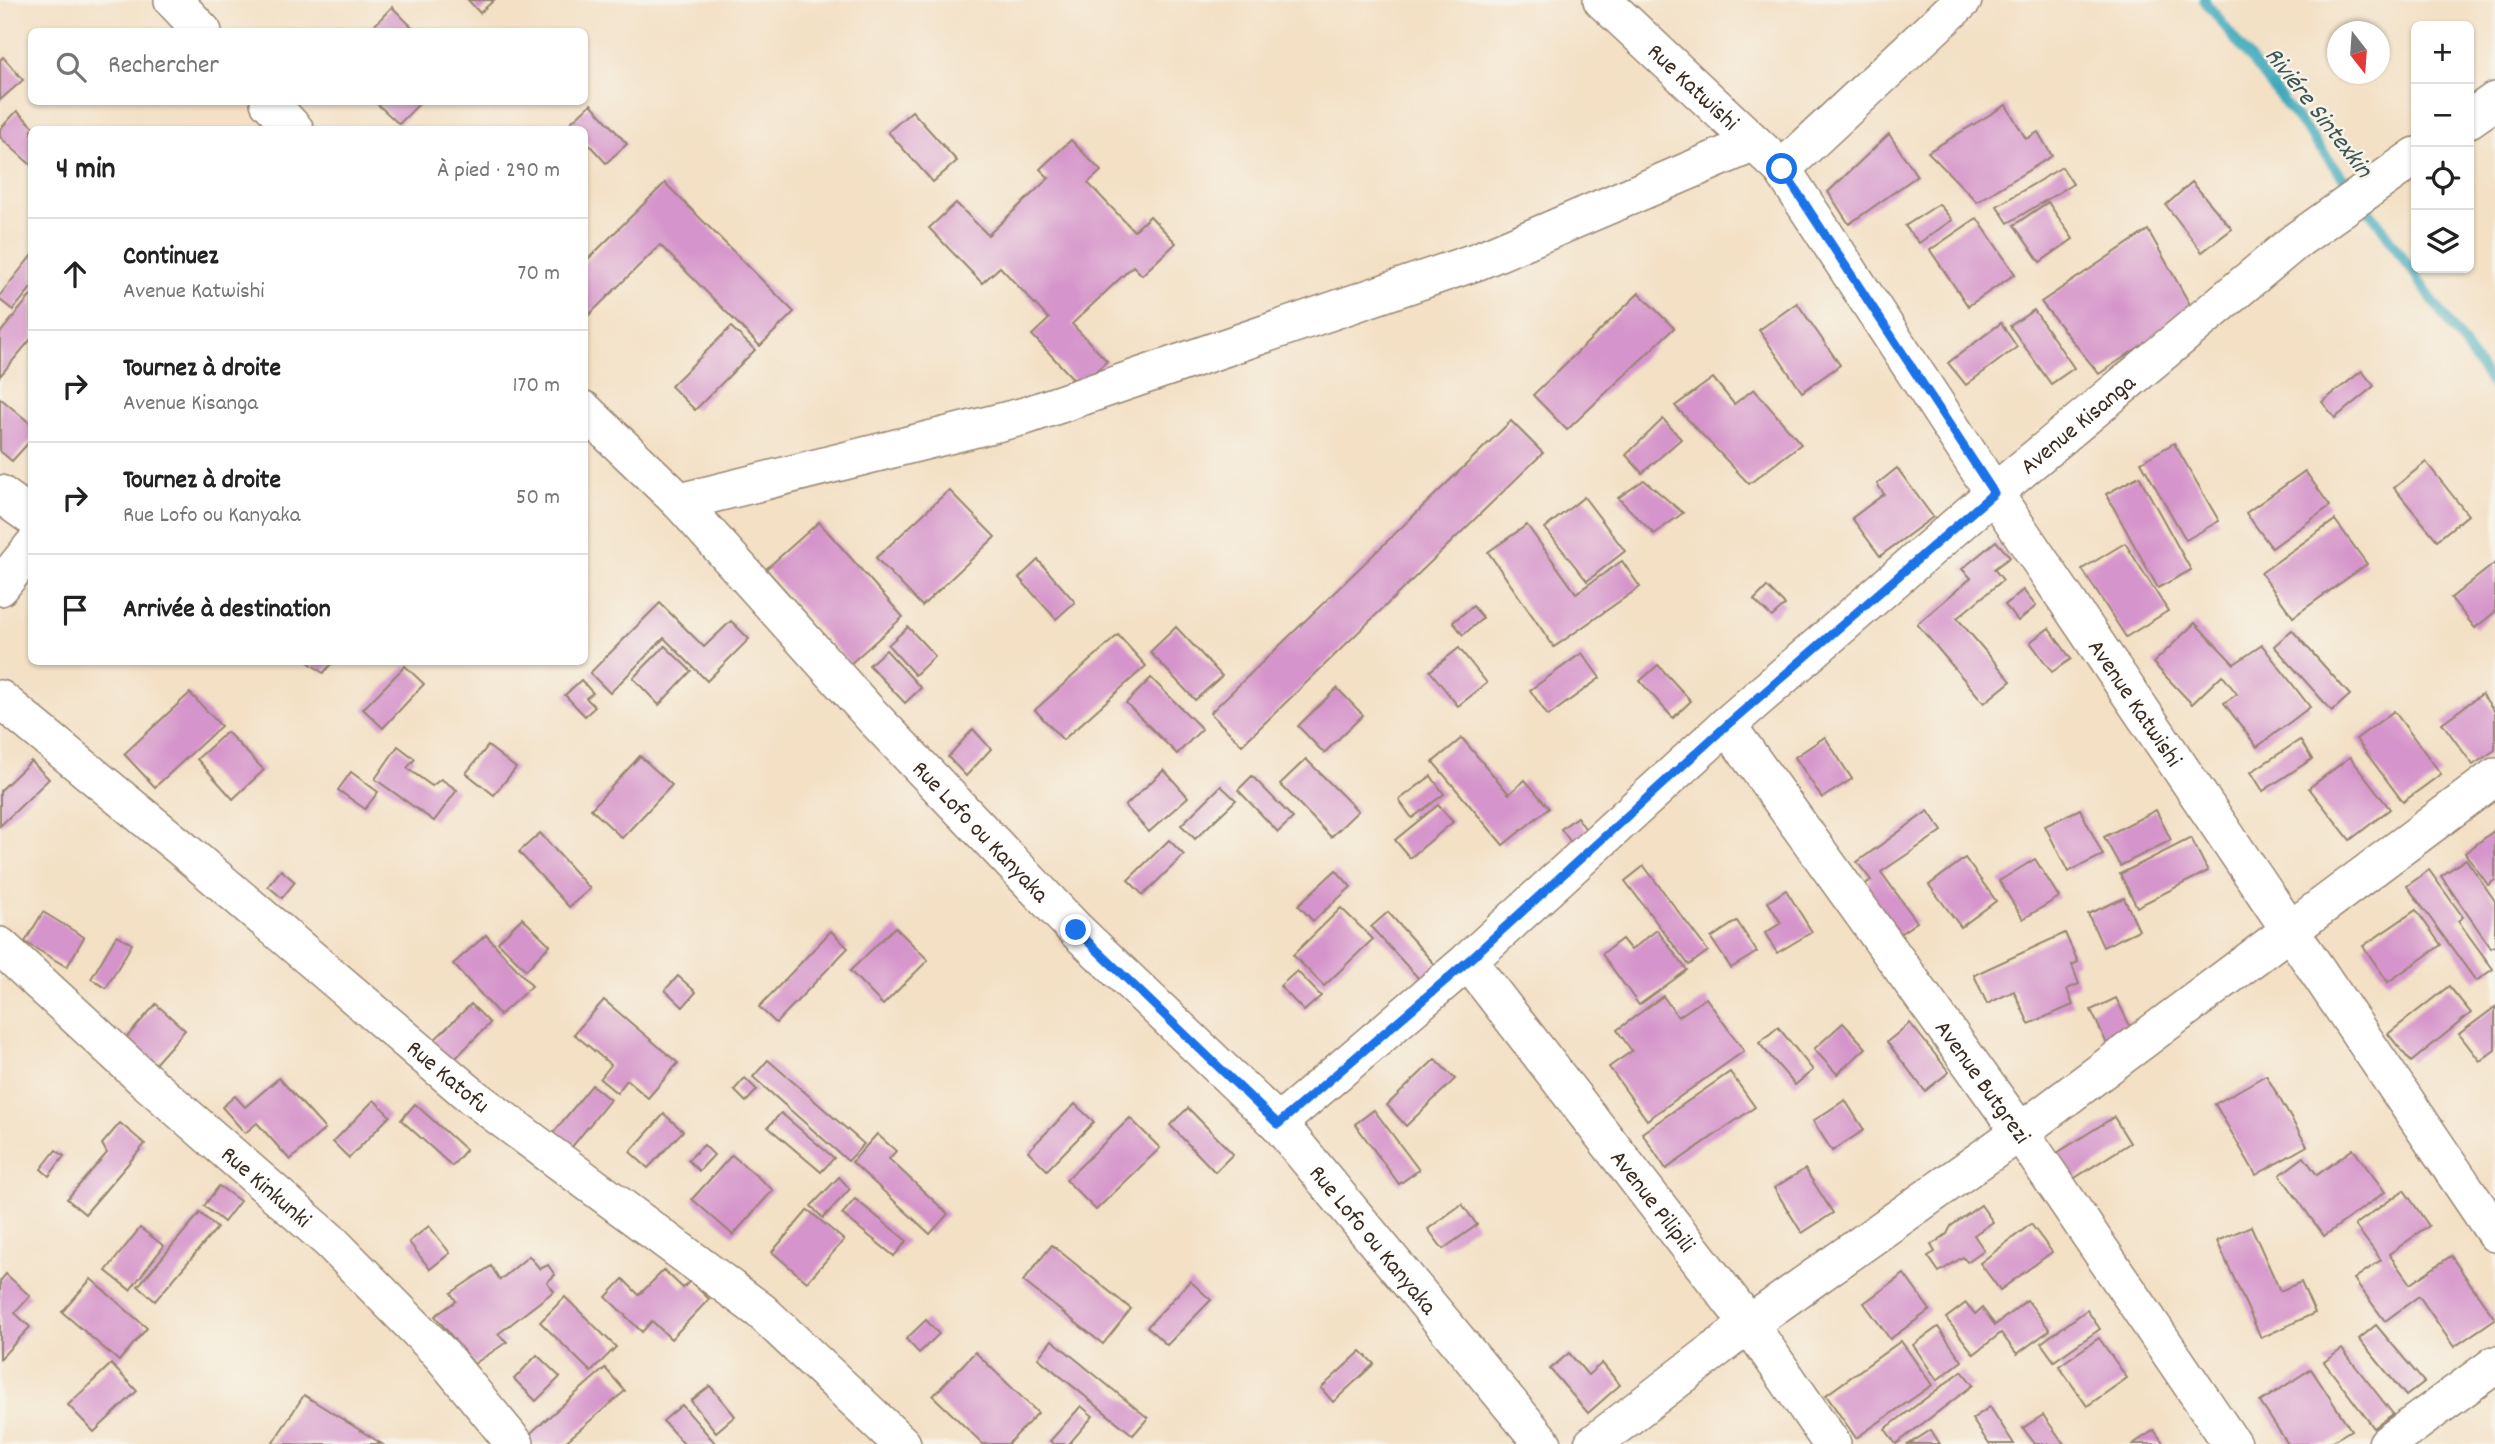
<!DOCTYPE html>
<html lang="fr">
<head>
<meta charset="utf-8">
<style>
  body { margin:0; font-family:Dekko,sans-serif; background:#f6f6f6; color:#222 }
  .controls { position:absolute; right:21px; top:21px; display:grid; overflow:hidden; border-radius:10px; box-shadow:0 2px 5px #0004 }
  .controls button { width:63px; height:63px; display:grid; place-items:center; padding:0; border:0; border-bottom:2px solid #e0e0e0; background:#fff; color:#222; font:35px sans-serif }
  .compass { position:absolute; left:2327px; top:21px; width:63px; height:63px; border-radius:50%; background:#fff; box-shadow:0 2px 5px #0004; rotate:163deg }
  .stop { position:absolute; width:21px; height:21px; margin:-16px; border:5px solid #1a73e8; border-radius:50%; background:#fff }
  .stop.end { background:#1a73e8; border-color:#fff; box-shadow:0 2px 7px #0008 }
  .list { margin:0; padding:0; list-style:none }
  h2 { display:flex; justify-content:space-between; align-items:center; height:91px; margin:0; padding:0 28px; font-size:30px }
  h2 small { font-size:23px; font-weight:400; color:#767676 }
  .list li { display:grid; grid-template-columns:46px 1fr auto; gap:21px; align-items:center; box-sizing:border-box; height:112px; padding:0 28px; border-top:2px solid #e0e0e0 }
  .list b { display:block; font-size:26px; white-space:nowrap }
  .list p { margin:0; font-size:23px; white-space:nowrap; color:#767676 }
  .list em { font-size:23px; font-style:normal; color:#767676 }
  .icon { flex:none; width:38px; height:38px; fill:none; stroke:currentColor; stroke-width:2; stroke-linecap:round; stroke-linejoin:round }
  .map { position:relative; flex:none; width:2495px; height:1444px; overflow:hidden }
  .search { position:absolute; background:#fff; box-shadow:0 2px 5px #0004; left:28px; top:28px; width:560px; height:77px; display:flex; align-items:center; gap:18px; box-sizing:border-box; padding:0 24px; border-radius:10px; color:#767676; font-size:26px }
  .panel { position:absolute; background:#fff; box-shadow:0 2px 5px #0004; left:28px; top:126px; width:560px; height:539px; border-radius:10px }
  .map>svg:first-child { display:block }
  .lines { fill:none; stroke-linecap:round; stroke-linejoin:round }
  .stream { stroke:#3da9bc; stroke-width:10 }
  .building { fill:#d594cb }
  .street-casing { stroke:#978572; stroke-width:40 }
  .street { stroke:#fff; stroke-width:37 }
  .route { stroke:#1a73e8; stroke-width:9 }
  .labels { text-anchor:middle; stroke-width:5; stroke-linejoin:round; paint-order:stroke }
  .street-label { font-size:24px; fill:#3b2a1e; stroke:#f7f3e8 }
  .water-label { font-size:26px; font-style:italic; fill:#3c5655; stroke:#f7f3e8 }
</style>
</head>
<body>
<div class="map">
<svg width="2495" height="1444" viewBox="0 0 2495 1444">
  <rect width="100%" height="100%" fill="#f7f3e8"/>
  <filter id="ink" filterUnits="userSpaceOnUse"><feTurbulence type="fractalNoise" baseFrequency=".0143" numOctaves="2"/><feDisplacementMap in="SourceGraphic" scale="14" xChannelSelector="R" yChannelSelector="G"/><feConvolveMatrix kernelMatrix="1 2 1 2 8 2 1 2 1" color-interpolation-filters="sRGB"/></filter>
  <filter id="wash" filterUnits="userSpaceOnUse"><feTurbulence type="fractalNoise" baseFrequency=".00686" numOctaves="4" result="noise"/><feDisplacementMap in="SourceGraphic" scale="28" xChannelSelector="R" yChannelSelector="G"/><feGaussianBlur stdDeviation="1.57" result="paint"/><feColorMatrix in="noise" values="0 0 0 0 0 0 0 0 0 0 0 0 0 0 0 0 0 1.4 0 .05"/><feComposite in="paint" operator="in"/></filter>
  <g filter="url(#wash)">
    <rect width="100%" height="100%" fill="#f3e0c5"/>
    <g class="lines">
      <path class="stream" d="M2204 0 2377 221 2495 389"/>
    </g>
    <g id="blocks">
      <g class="building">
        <path d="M468 0H494L480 13Z"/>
        <path d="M392 7 417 32H368Z"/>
        <path d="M3 57 23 80 0 100V60Z"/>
        <path d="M375 102H421L399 124Z"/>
        <path d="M591 104 627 144 606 163 584 139V130H575L570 123Z"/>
        <path d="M2006 105 2026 139 2038 132 2052 156 1977 202 1928 152Z"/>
        <path d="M17 111 37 130H32V166L0 137V129Z"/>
        <path d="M912 111 957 161 933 182 888 132Z"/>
        <path d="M1889 134 1917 176 1849 224 1828 192Z"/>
        <path d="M1071 140 1101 171 1088 183 1134 231 1150 216 1176 243 1142 275 1133 266 1072 324 1107 361 1080 386 1032 335 1049 319 1000 267 982 283 929 228 956 203 988 235 1049 178 1040 169Z"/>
        <path d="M2062 167 2073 184 2008 223 1997 206Z"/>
        <path d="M2192 182 2232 229 2202 252 2166 205Z"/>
        <path d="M665 183 794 312 760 346 660 245 588 316 584 313V263Z"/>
        <path d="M2048 202 2073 239 2040 262 2014 225Z"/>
        <path d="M1939 204 1952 220 1919 243 1905 226Z"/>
        <path d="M1977 218 2015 274 1968 306 1930 250Z"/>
        <path d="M2148 230 2193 310 2099 374 2041 302Z"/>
        <path d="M32 255V287L13 310 0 300V295Z"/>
        <path d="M1639 293 1674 328 1567 430 1533 395Z"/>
        <path d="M32 294V338L0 376V333Z"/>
        <path d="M1797 303 1840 365 1802 392 1759 330Z"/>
        <path d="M2034 310 2074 368 2051 384 2010 326Z"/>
        <path d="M2001 323 2017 347 1966 385 1948 363Z"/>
        <path d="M731 327 755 350 695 410 671 386Z"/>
        <path d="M2362 371 2374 386 2335 418 2322 402Z"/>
        <path d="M1713 378 1734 404 1754 389 1801 444 1749 484 1675 406Z"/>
        <path d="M0 398 32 425V439L12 461 0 451Z"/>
        <path d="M1663 419 1681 439 1642 473 1626 455Z"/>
        <path d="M1511 421 1543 453 1242 745 1210 713Z"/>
        <path d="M2174 443 2219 521 2186 540 2141 462Z"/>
        <path d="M2426 462 2468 515 2437 540 2394 488Z"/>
        <path d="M1897 468 1933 517 1880 556 1852 518 1884 494 1877 484Z"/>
        <path d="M2305 471 2330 506 2272 548 2246 513Z"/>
        <path d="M2139 476 2191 570 2158 588 2106 494Z"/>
        <path d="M1644 480 1683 513 1654 534 1618 498Z"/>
        <path d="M949 490 995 537 922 606 876 558Z"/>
        <path d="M1584 497 1625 551 1587 581 1545 528Z"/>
        <path d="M2335 520 2367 564 2293 617 2261 573Z"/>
        <path d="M819 522 903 617 850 664 766 569Z"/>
        <path d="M1527 525 1576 593 1622 561 1640 587 1554 647 1488 552Z"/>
        <path d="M1996 541 2010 557 1994 569 2003 580 1957 618 2011 681 1984 703 1917 624 1971 578 1962 569Z"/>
        <path d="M2125 543 2168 611 2126 637 2082 569Z"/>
        <path d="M1038 560 1075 602 1056 619 1019 578Z"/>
        <path d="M2495 563V612L2475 628 2451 598Z"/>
        <path d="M1767 587 1785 605 1772 617 1754 600Z"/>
        <path d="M2023 590 2036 606 2018 621 2005 605Z"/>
        <path d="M660 603 704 647 731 621 749 639 707 681 664 638 610 693 590 673Z"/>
        <path d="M1473 606 1483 618 1463 635 1453 622Z"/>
        <path d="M2195 623 2234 664 2262 645 2310 707 2257 747 2224 703 2237 694 2222 675 2192 704 2153 663Z"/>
        <path d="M908 627 935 656 915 675 888 645Z"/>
        <path d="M1176 627 1222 676 1195 700 1150 652Z"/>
        <path d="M2049 628 2071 659 2052 672 2030 642Z"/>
        <path d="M2292 630 2350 695 2332 711 2274 646Z"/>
        <path d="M1118 635 1146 666 1063 740 1035 710Z"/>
        <path d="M665 646 691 671 659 705 633 678Z"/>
        <path d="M1459 648 1487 683 1458 706 1430 671Z"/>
        <path d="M886 650 921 688 905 703 869 665Z"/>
        <path d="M1582 653 1600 678 1548 716 1530 690Z"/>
        <path d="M308 662H333L323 673Z"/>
        <path d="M1658 665 1691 701 1673 718 1640 681Z"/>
        <path d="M405 666 424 684 383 728 363 709Z"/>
        <path d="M1151 678 1202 729 1177 754 1126 703Z"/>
        <path d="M581 680 593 693 586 698 595 707 585 716 565 695Z"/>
        <path d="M1337 688 1363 715 1324 753 1298 726Z"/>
        <path d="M190 693 221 726 155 787 124 754Z"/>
        <path d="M2482 694 2495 712V750L2473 765 2442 723Z"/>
        <path d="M2394 711 2441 774 2403 802 2356 739Z"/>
        <path d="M973 729 991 749 966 776 948 757Z"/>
        <path d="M227 732 264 770 233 799 197 759Z"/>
        <path d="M1825 737 1852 779 1822 798 1795 757Z"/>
        <path d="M1462 738 1509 794 1525 780 1549 808 1503 845 1433 762Z"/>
        <path d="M2300 740 2312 759 2263 791 2251 772Z"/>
        <path d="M398 746 415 759 407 768 432 786 441 779 457 790 434 821 375 779Z"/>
        <path d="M488 746 516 768 494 795 466 773Z"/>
        <path d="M640 756 672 785 622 838 591 809Z"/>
        <path d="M2350 757 2390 809 2350 840 2309 788Z"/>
        <path d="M1306 759 1358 811 1331 837 1280 784Z"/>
        <path d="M31 761 49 779 0 826V791Z"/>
        <path d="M1164 770 1188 797 1149 832 1125 806Z"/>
        <path d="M351 772 378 792 365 809 338 790Z"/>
        <path d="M1252 776 1293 818 1278 832 1238 790Z"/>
        <path d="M1431 776 1444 794 1412 818 1399 800Z"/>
        <path d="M1221 786 1236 800 1195 839 1181 825Z"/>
        <path d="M1438 805 1453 822 1410 858 1395 840Z"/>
        <path d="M2080 809 2103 855 2068 872 2045 826Z"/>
        <path d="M2156 810 2171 840 2120 866 2104 837Z"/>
        <path d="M1928 811 1942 831 1881 872 1917 922 1895 937 1860 888 1871 880 1857 862Z"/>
        <path d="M1577 817 1589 834 1573 845 1561 829Z"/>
        <path d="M2495 830V880L2488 885 2465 853Z"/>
        <path d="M540 833 590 889 569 907 519 852Z"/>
        <path d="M2191 838 2208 871 2137 907 2120 874Z"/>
        <path d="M1169 840 1184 855 1143 895 1128 880Z"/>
        <path d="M1965 858 1996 901 1961 927 1929 885Z"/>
        <path d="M2035 859 2059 897 2023 919 1999 881Z"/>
        <path d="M2466 859 2495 901V946L2491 948 2441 876Z"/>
        <path d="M1644 866 1708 951 1689 965 1625 881Z"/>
        <path d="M281 870 295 882 282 898 268 886Z"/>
        <path d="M1336 870 1351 887 1313 921 1298 905Z"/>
        <path d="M2429 870 2463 917 2458 921 2493 969 2476 981 2407 886Z"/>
        <path d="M1786 890 1812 932 1777 953 1765 933 1781 923 1768 902Z"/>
        <path d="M2124 898 2139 930 2103 947 2088 914Z"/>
        <path d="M1341 908 1373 939 1324 986 1293 955Z"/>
        <path d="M2416 910 2441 945 2388 982 2363 946Z"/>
        <path d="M43 912 84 937 67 967 25 942Z"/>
        <path d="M1388 912 1437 967 1421 981 1371 927Z"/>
        <path d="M522 918 550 945 526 970 498 942Z"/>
        <path d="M1737 921 1757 952 1731 968 1711 938Z"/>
        <path d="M895 927 928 960 883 1005 850 971Z"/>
        <path d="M1657 930 1687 970 1639 1005 1602 954 1622 939 1631 950Z"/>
        <path d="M831 931 848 948 776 1023 759 1007Z"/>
        <path d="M2065 933 2078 962 2072 965 2079 984 2067 989 2073 1005 2029 1024 2014 991 1987 1004 1974 975Z"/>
        <path d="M117 935 132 944 106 988 91 979Z"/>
        <path d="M486 935 532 986 500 1015 453 964Z"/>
        <path d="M1297 971 1321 996 1304 1011 1280 986Z"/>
        <path d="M678 976 696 992 683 1007 665 990Z"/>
        <path d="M2449 986 2471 1013 2411 1062 2388 1034Z"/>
        <path d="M1663 996 1678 1017 1706 998 1744 1051 1647 1120 1609 1067 1632 1051 1617 1030Z"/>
        <path d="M2116 998 2134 1034 2108 1046 2091 1010Z"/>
        <path d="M604 1000 678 1063 648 1098 627 1080 617 1093 600 1079 611 1065 574 1034Z"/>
        <path d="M156 1004 185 1030 155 1064 126 1038Z"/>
        <path d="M471 1004 490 1023 447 1067 427 1047Z"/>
        <path d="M2495 1007V1050L2480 1061 2459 1034Z"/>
        <path d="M1843 1023 1866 1048 1837 1074 1814 1049Z"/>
        <path d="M1910 1023 1949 1072 1925 1091 1887 1042Z"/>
        <path d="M1778 1027 1813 1070 1795 1085 1759 1043Z"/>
        <path d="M1435 1059 1455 1079 1406 1126 1387 1105Z"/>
        <path d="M768 1060 864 1144 848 1161 753 1077Z"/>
        <path d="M1730 1072 1755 1107 1666 1169 1642 1133Z"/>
        <path d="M2266 1075 2307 1146 2256 1175 2215 1104Z"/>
        <path d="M279 1078 325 1129 290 1160 257 1123 245 1133 222 1107 235 1096 245 1107Z"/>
        <path d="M745 1078 757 1090 746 1102 734 1090Z"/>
        <path d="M592 1085 610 1100 567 1153 549 1138Z"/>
        <path d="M374 1100 390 1116 349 1158 333 1142Z"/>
        <path d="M1845 1100 1864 1130 1832 1151 1813 1121Z"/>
        <path d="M415 1104 466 1150 452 1166 401 1120Z"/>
        <path d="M1075 1104 1094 1122 1047 1170 1028 1151Z"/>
        <path d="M1188 1108 1233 1154 1215 1172 1170 1125Z"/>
        <path d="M1374 1110 1419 1170 1399 1184 1355 1124Z"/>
        <path d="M781 1113 834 1158 821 1172 768 1127Z"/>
        <path d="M664 1114 683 1131 648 1168 630 1152Z"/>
        <path d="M2114 1117 2130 1143 2073 1179 2057 1153Z"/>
        <path d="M1130 1118 1160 1148 1096 1210 1066 1180Z"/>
        <path d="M120 1123 145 1144 85 1214 67 1199 107 1153 102 1144Z"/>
        <path d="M877 1134 896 1151 889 1159 948 1214 930 1234 852 1162Z"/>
        <path d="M704 1145 714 1155 699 1171 688 1160Z"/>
        <path d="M2353 1149 2385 1192 2324 1236 2280 1175 2304 1157 2317 1175Z"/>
        <path d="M56 1150 64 1156 49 1176 41 1169Z"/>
        <path d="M732 1155 773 1190 733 1235 692 1199Z"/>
        <path d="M1805 1169 1833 1213 1802 1233 1774 1188Z"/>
        <path d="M839 1177 850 1189 823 1218 811 1206Z"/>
        <path d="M219 1186 240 1201 224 1222 204 1206Z"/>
        <path d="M2404 1190 2429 1226 2389 1254 2410 1284 2451 1256 2495 1319 2454 1347 2419 1296 2385 1321 2354 1279 2381 1260 2355 1225Z"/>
        <path d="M855 1199 907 1241 894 1256 842 1214Z"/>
        <path d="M1462 1204 1477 1225 1443 1249 1428 1229Z"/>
        <path d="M1981 1205 1993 1222 1974 1235 1984 1250 1967 1262 1963 1257 1939 1272 1928 1256 1935 1252 1931 1245 1947 1234 1951 1226Z"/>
        <path d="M808 1210 844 1240 807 1282 772 1252Z"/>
        <path d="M200 1213 217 1228 155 1301 138 1286Z"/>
        <path d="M2031 1224 2052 1252 2000 1290 1980 1263Z"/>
        <path d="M429 1226 450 1253 430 1269 409 1242Z"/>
        <path d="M2251 1226 2280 1291 2301 1282 2315 1313 2261 1338 2217 1241Z"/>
        <path d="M140 1228 164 1246 130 1290 106 1271Z"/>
        <path d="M1052 1245 1131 1309 1103 1344 1023 1281Z"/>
        <path d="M529 1256 540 1269 548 1265 555 1275 547 1282 554 1291 498 1334 507 1342 474 1364 435 1316 456 1301 451 1293 491 1266 500 1280Z"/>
        <path d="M664 1270 683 1288 690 1281 709 1299 671 1339 652 1321 642 1332 606 1297 623 1279 639 1295Z"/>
        <path d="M6 1274 30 1296 15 1313 30 1327 0 1359V1281Z"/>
        <path d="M1904 1274 1930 1310 1890 1339 1864 1303Z"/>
        <path d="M91 1279 147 1328 119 1361 62 1312Z"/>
        <path d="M1190 1281 1211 1300 1167 1345 1147 1327Z"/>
        <path d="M565 1297 616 1347 591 1372 540 1322Z"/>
        <path d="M2027 1300 2050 1330 2017 1354 2001 1333 1974 1354 1946 1318 1966 1303 1975 1314 1982 1308 1995 1325Z"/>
        <path d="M2087 1310 2100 1329 2054 1361 2041 1343Z"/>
        <path d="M926 1320 939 1334 919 1353 906 1339Z"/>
        <path d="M2376 1325 2424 1382 2406 1396 2359 1339Z"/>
        <path d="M1938 1327 1962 1361 1937 1380 1913 1345Z"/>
        <path d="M2099 1338 2127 1378 2087 1406 2059 1366Z"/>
        <path d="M1052 1340 1148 1418 1133 1435 1038 1358Z"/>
        <path d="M1901 1341 1932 1385 1856 1438 1826 1395Z"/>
        <path d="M2342 1349 2393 1414 2374 1428 2324 1362Z"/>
        <path d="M1361 1351 1374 1364 1333 1402 1321 1388Z"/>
        <path d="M975 1352 1038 1413 1008 1444H983L933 1396Z"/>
        <path d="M1569 1353 1588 1375 1602 1363 1620 1385 1588 1413 1550 1369Z"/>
        <path d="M537 1355 560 1377 536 1401 514 1379Z"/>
        <path d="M111 1364 137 1391 94 1432 68 1405Z"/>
        <path d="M605 1368 625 1391 563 1444H533L526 1437Z"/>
        <path d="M2311 1369 2351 1430 2328 1444H2288L2260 1402Z"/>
        <path d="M1962 1371 1973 1385 1896 1444 1885 1429Z"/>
        <path d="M710 1386 735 1416 716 1432 691 1401Z"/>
        <path d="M304 1395 382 1444H272Z"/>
        <path d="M682 1405 716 1444H684L663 1421Z"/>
        <path d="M1081 1406 1093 1416 1069 1444H1054L1050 1441Z"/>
        <path d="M1990 1407 2014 1444H1989L1972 1419Z"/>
        <path d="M2043 1415 2064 1444H2035L2023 1428Z"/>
        <path d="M1931 1430 1940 1444H1909Z"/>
        <path d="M2154 1430 2164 1444H2133Z"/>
      </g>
    </g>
  </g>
  <g filter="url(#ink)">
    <use href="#blocks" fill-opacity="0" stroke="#978572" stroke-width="2"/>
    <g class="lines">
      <g class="street-casing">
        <g id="street">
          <path d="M173 0 203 32"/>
          <path id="s1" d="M1602 0 1782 169 1994 493 2495 1233"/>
          <path d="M269 102 295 130"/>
          <path d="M2469 119 2495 101"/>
          <path d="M1782 169 1963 0"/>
          <path id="s2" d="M584 410 680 502 871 715 1076 930 1278 1123 1543 1444"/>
          <path d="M0 494 32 517"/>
          <path d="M680 502 1025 416 1478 261 1754 143"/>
          <path d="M0 587 32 547"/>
          <path id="s3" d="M0 699 180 847 473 1097 761 1311 902 1444"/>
          <path id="s4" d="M1727 725 2020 1132 2232 1444"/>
          <path id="s5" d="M0 946 145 1080 331 1242 440 1353 515 1444"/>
          <path id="s6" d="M1468 961 1749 1324 1832 1444"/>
          <path id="s7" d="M1278 1123 1468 961 1727 725 1994 493 2297 240 2416 156"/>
          <path d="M1593 1444 1749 1324 2020 1132 2495 777"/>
          <path d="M2387 1444 2495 1365"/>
        </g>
      </g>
      <use href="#street" class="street"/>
    </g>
  </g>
  <g class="lines" filter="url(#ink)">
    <path class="route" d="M1076 930 1278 1124 1468 961 1727 725 1994 493 1782 169"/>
  </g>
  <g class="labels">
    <g class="street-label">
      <text dy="8" stroke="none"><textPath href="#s1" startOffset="126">Rue Katwishi</textPath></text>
      <text dy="8" stroke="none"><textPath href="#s7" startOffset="1062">Avenue Kisanga</textPath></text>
      <text dy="8" stroke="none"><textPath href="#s1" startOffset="887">Avenue Katwishi</textPath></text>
      <text dy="8" stroke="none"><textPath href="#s2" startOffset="579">Rue Lofo ou Kanyaka</textPath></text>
      <text dy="8" stroke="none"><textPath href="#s3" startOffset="586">Rue Katofu</textPath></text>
      <text dy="8" stroke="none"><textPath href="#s4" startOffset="439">Avenue Butgrezi</textPath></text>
      <text dy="8" stroke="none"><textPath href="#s5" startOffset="359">Rue Kinkunki</textPath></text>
      <text dy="8" stroke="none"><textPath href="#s6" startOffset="303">Avenue Pilipili</textPath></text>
      <text dy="8" stroke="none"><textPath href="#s2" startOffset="1146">Rue Lofo ou Kanyaka</textPath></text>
    </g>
    <g class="water-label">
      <text transform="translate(2320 111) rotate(52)" y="9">Riviére Sintexkin</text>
    </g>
  </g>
</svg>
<div class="controls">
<button>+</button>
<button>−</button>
<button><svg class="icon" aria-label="locate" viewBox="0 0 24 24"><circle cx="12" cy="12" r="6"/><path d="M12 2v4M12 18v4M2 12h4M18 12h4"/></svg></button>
<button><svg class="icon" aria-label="layers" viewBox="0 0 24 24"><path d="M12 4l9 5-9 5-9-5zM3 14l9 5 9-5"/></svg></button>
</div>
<svg class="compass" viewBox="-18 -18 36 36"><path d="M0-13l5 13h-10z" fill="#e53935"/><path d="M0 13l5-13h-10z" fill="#767676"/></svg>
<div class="stop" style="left:1782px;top:169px"></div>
<div class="stop end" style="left:1076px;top:930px"></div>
<div class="search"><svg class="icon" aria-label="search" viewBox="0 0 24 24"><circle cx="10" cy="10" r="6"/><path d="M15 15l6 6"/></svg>Rechercher</div>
<section class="panel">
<h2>4 min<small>À pied · 290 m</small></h2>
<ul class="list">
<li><svg class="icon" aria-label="ahead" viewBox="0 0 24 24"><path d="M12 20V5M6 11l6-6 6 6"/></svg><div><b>Continuez</b><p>Avenue Katwishi</p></div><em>70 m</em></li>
<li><svg class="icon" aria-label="right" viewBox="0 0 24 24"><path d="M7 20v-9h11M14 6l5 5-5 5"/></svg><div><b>Tournez à droite</b><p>Avenue Kisanga</p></div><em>170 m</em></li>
<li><svg class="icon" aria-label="right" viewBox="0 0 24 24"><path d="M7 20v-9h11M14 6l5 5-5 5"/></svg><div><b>Tournez à droite</b><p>Rue Lofo ou Kanyaka</p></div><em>50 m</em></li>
<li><svg class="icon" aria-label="arrive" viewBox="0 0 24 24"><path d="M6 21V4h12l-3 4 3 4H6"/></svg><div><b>Arrivée à destination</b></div></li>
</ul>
</section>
</div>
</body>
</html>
